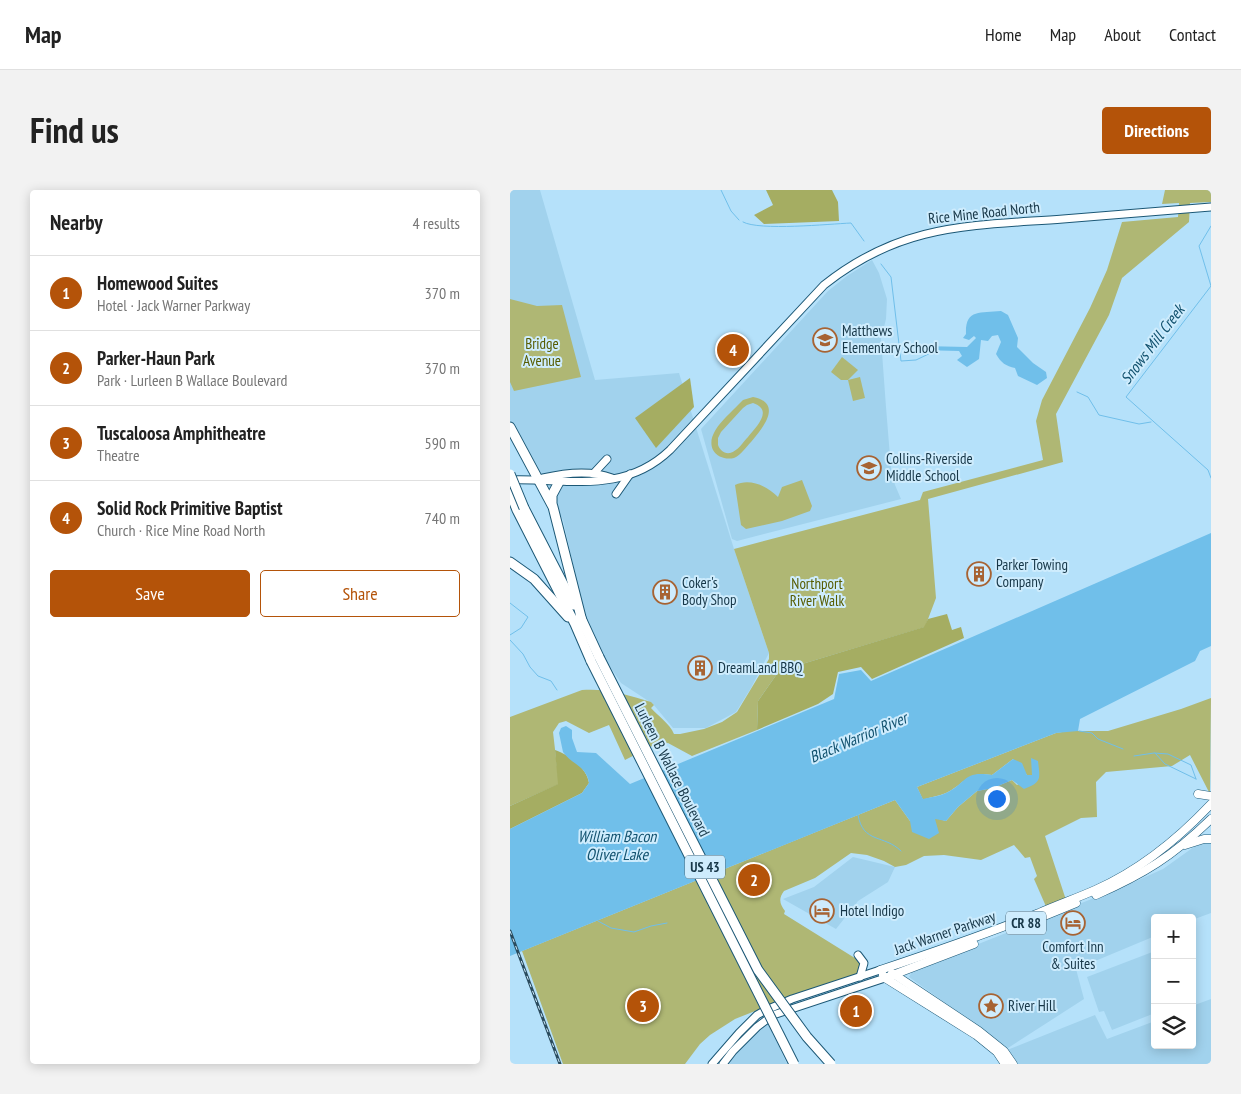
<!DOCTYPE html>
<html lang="en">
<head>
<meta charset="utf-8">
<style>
  body { margin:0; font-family:"PT Sans Narrow",sans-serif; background:#f2f2f2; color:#222 }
  .controls { position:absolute; right:15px; bottom:15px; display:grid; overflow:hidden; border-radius:5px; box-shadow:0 2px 12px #0003 }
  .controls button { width:45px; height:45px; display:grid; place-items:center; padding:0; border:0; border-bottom:1px solid #e0e0e0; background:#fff; color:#222; font:25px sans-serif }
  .you { position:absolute; left:486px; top:608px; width:18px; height:18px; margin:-12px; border:4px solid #fff; border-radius:50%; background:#1a73e8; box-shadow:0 0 0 8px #1a73e833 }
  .badge { display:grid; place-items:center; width:32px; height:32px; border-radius:50%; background:#b45309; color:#fff; font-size:16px; font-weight:700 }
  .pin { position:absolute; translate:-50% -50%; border:2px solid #fff; box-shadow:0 1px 5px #0006 }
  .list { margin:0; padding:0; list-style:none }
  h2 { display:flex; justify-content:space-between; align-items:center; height:65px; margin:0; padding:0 20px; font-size:21px }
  h2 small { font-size:16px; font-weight:400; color:#767676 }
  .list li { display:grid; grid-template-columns:32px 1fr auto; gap:15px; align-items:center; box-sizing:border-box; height:75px; padding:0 20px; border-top:1px solid #e0e0e0 }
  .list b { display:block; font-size:19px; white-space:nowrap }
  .list p { margin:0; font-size:16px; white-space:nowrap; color:#767676 }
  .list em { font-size:16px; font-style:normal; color:#767676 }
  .actions { display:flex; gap:10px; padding:15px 20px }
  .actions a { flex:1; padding:11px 0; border:1px solid #b45309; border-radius:5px; text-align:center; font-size:18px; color:#b45309 }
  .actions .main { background:#b45309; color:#fff }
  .icon { flex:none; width:28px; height:28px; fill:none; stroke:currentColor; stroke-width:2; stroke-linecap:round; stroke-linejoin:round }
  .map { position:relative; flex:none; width:701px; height:874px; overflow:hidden; border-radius:5px }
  header { display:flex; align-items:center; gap:30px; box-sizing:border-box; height:70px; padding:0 25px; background:#fff; border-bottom:1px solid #e0e0e0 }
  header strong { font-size:24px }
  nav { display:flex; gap:28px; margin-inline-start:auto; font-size:18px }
  .intro { display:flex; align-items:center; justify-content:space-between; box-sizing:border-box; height:120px; padding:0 30px }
  h1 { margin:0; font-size:35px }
  .button { padding:12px 22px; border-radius:5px; background:#b45309; color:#fff; font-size:18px; font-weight:700 }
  main { display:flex; gap:30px; padding:0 30px }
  aside { flex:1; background:#fff; border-radius:5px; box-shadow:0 2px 12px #0003 }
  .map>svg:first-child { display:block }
  .built { fill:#a1d2ed }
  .green { fill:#afb774; fill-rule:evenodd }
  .forest { fill:#a5ad62 }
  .water { fill:#70bfea }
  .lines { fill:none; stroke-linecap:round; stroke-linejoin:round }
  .stream { stroke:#70bfea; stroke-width:1 }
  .secondary-casing { stroke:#1c5876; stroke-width:9 }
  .primary-casing { stroke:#1c5876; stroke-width:9 }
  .trunk-casing { stroke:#1c5876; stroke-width:11 }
  .secondary { stroke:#fff; stroke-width:7 }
  .primary { stroke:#fff; stroke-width:8 }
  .trunk { stroke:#fff; stroke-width:9 }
  .rail-casing { stroke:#2a4b5d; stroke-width:3 }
  .rail { stroke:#ceecfd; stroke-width:1; stroke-dasharray:4; stroke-linecap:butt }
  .trunk-bridge-casing { stroke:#1c5876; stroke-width:11; stroke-linecap:butt }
  .trunk-bridge { stroke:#fff; stroke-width:9 }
  .labels { text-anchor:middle; stroke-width:4; stroke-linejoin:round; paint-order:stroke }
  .shield { fill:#ceecfd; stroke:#4e6d7e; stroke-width:1 }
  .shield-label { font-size:14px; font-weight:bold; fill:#173748 }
  .street-label { font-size:15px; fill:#173748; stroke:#ceecfd }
  .poi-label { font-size:15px; fill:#173748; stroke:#ceecfd; text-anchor:start }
  .park-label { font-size:15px; fill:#575c00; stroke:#ceecfd }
  .water-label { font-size:16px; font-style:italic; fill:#11516e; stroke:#ceecfd }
</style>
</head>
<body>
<header>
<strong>Map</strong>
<nav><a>Home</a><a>Map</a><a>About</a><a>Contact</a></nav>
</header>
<div class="intro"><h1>Find us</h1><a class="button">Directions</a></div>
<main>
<aside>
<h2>Nearby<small>4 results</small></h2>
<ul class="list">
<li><span class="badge">1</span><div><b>Homewood Suites</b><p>Hotel · Jack Warner Parkway</p></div><em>370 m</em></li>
<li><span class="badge">2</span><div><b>Parker-Haun Park</b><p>Park · Lurleen B Wallace Boulevard</p></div><em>370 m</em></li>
<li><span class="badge">3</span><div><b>Tuscaloosa Amphitheatre</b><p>Theatre</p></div><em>590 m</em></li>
<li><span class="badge">4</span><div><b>Solid Rock Primitive Baptist</b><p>Church · Rice Mine Road North</p></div><em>740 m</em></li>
</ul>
<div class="actions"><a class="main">Save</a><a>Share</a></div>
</aside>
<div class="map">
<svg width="701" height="874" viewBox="0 0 701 874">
  <rect width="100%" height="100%" fill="#b5e1fa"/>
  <g class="built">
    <path d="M0 0H30L85 190 169 183 224 359 259 463 241 498 226 522 196 538H163L143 514 111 493 79 445 53 330 0 230Z"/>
    <path d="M362 70 369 83 377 109 376 129 371 149 376 217 381 279 385 295 391 309 227 351 222 349 191 239 318 101 337 86Z"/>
    <path d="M699 652H701V723L682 730V728H645V746L566 779 574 809 498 858 399 787 403 780 622 693 653 679 688 654Z"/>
    <path d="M343 667 385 677 378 692 348 711 326 739 273 709 304 697Z"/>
    <path d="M645 761V823L602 840 594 821 589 822 577 787Z"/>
    <path d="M701 809V874H503L497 860 585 825 597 849 645 831V855H682V816Z"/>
    <path d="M258 833 277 874H217L244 844Z"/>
  </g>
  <g class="green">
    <path d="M655 0H701V12L680 13 679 32 612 88 599 125 546 224 553 272 418 309 426 408 415 437 269 481 248 511 247 540 182 566 158 553 144 555 115 570 99 535 79 543 56 531 49 533 43 542 49 594 0 616V527L72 500C96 498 118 505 141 512L144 515 141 518C148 526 160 534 164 544H170L194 539 212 532 227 522 259 469V463L224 359 410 310 413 302 533 270 526 231 532 210 580 118 597 80 612 32 668 27 669 13 652 14Z"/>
    <path d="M0 109 27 116 52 115 71 187 4 201 0 192Z"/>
    <path d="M332 167 348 180 338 190H331L321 182Z"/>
    <path d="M350 187 355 208 343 211 338 190Z"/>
    <path d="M243 207C274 213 252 239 241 252 236 257 231 265 224 268 216 270 207 267 203 260 195 243 219 225 229 214L233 210ZM243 213C264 220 246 237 238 247 233 252 228 261 220 263 214 264 210 260 208 255V248L211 242 233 218 237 215Z"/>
    <path d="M292 290 302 316 300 321 272 331 236 339 231 335 225 295C240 288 257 296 268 307L272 297Z"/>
    <path d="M701 508 700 604 680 565 662 576 596 582 586 592 587 627 571 628 535 646 557 713 538 721 524 689 527 686 520 667 515 668 504 655 471 670 434 665 414 666 396 675 385 677 374 671 357 665 341 663 305 688 274 701C268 709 270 714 275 721L274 724 348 770 352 777 350 783 344 787 260 815 225 829 200 845 190 854 175 874H53L12 761 385 610 400 631 425 628 436 631 448 617 467 601 483 598 502 590 507 595 522 585H517L503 569 482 585C456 581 455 594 436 603 429 606 420 607 413 610L407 597 546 543 558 541H598L671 519Z"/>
  </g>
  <g class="forest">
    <path d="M256 0H322L328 12 329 31 254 34 244 25 263 15Z"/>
    <path d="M180 188 184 217 146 258 125 228Z"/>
    <path d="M437 424 442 440 451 437 454 448 362 489 351 477 328 482 323 504 308 514 247 540 248 511 269 481 414 437 418 429Z"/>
    <path d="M45 560C58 564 77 578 79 593L72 603 0 639V616L48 594Z"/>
  </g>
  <g class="water">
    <path d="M491 121 498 125 508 148 507 157 523 173 536 182 537 188 527 195 508 186 505 178C496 176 491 173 486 164L491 152 488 145 482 146 478 151 471 150 469 169 457 177 447 170 452 166 449 161 410 160 412 156 457 157 466 148 464 146 459 150 453 148 456 144C455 119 470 123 491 121Z"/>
    <path d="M701 343V456L690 461 685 471 570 529 568 541 546 543 407 597 413 609C421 607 430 606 436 603 457 593 453 580 482 585L503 569 512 573 517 585H522L521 568 528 571C530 589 532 592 514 599L502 590 483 598 467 601 448 617 436 631 425 629 429 643 419 649 402 642 400 631 385 610 0 766V639L72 603 79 593C77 576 61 574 53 562L49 543 51 538 56 536 62 540V548L67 562 86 563 120 594 324 509 329 484 351 480 361 491Z"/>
  </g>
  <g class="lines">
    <g class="stream">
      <path d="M211 0 221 21 229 30"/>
      <path d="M233 32C249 41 319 34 341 33L354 51"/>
      <path d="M701 36 689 56 701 96 616 207 698 280 701 288"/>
      <path d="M371 74 381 87 391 171 406 170 427 160"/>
      <path d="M567 202 578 207 589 225 629 234 641 232"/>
      <path d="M0 413 18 427 11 438 0 445"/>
      <path d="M0 450 13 464 20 477 28 486 41 491 47 500"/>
      <path d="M569 541 582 543 588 549 613 559"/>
      <path d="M645 563 655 574 686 589"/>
      <path d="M624 566 644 563 658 564 681 575 686 589"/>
      <path d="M348 625C353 654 374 644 391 661"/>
      <path d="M88 731 101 738 124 742 141 736 157 733"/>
    </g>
    <g class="secondary-casing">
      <g id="secondary">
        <path d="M84 283 97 269"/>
        <path d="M33 288C54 283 81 280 102 288"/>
        <path d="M0 290C57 288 113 305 160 260L314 95C392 33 459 36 553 29 603 25 652 21 701 17"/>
        <path d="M106 304 120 284"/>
        <path d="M348 765 354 773 350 787"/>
        <path d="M202 874 229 843 247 825 254 821 282 809 370 780"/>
        <path d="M213 874 223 861 247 837 263 825 375 788"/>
      </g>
    </g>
    <g class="primary-casing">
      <g id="primary">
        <path d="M688 604 701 606"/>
        <path d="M675 655 694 649H701"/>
        <path d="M586 705C634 684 663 666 701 629"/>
        <path d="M512 735 566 713"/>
        <path d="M370 780C424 762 476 744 529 723 547 715 567 708 585 700 630 680 668 649 701 614"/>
        <path d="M382 783 469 841 494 861 503 874"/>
        <path d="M373 785 375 788 466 845 487 862 495 874"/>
        <path d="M375 788 464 754"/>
      </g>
    </g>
    <g class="trunk-casing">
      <g id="trunk">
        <path d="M0 237 43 317 72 431"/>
        <path d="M0 302 7 320 65 434 81 471"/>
        <path d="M42 314V305L49 292"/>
        <path d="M14 318 64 415"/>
        <path d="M0 372 24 389 58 427"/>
        <path d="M70 426 89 467"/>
      </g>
    </g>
    <use href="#secondary" class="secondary"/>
    <use href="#primary" class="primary"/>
    <use href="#trunk" class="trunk"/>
    <g class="rail-casing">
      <path id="rail" d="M0 741 50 874"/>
    </g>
    <use href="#rail" class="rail"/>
    <g class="trunk-bridge-casing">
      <g id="trunk-bridge">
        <path d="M0 284 14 318"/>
        <path d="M89 467 248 780 297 847 321 874"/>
        <path d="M81 471 284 874"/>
      </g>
    </g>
    <use href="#trunk-bridge" class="trunk-bridge"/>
  </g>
  <defs>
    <g id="school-ring" transform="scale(1.25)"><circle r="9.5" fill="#ceecfd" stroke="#a76333" stroke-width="1.5"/><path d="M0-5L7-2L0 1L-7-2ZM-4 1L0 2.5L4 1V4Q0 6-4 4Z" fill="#a76333"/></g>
    <g id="building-ring" transform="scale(1.25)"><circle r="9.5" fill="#ceecfd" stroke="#a76333" stroke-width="1.5"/><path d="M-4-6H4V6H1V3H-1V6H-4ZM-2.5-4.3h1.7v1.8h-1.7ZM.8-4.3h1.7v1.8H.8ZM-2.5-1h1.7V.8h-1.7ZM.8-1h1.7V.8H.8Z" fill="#a76333"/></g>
    <g id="hotel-ring" transform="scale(1.25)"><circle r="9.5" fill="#ceecfd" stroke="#a76333" stroke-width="1.5"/><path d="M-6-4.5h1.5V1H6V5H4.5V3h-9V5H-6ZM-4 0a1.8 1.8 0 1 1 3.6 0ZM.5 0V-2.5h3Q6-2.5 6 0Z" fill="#a76333"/></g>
    <g id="sight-ring" transform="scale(1.25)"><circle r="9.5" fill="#ceecfd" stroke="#a76333" stroke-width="1.5"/><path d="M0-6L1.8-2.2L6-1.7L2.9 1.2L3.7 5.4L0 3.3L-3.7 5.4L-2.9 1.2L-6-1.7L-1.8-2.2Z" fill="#a76333"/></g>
  </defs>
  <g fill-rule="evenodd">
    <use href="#school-ring" x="315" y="150"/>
    <use href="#school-ring" x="359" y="278"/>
    <use href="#building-ring" x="469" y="384"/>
    <use href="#building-ring" x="155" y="402"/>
    <use href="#building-ring" x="190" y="478"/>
    <use href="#hotel-ring" x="312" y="721"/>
    <use href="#hotel-ring" x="563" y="733"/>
    <use href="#sight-ring" x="481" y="816"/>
  </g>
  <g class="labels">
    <g class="shield">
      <rect x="175" y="665.5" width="40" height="23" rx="4"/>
      <rect x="496" y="721.5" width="40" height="23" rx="4"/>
    </g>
    <g class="shield-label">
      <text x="195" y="682">US 43</text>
      <text x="516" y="738">CR 88</text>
    </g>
    <g class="street-label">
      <text transform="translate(474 23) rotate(-6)" y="5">Rice Mine Road North</text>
      <text transform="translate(162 580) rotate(63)" y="5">Lurleen B Wallace Boulevard</text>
      <text transform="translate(435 743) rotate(-19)" y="5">Jack Warner Parkway</text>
    </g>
    <g class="poi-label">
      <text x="332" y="146">Matthews<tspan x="332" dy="17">Elementary School</tspan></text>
      <text x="376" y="274">Collins-Riverside<tspan x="376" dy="17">Middle School</tspan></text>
      <text x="486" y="380">Parker Towing<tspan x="486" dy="17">Company</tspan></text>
      <text x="172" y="398">Coker's<tspan x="172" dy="17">Body Shop</tspan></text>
      <text x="208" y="483">DreamLand BBQ</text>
      <text x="330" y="726">Hotel Indigo</text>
      <text x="563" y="762" text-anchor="middle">Comfort Inn<tspan x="563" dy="17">&amp; Suites</tspan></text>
      <text x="498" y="821">River Hill</text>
    </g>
    <g class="park-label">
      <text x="32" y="159">Bridge<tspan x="32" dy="17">Avenue</tspan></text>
      <text x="307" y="399">Northport<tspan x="307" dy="17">River Walk</tspan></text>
    </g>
    <g class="water-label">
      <text transform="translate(642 154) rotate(-53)" y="6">Snows Mill Creek</text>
      <text transform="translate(348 547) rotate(-23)" y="6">Black Warrior River</text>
      <text x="107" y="652">William Bacon<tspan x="107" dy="18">Oliver Lake</tspan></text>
    </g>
  </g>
</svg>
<div class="controls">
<button>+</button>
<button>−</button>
<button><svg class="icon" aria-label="layers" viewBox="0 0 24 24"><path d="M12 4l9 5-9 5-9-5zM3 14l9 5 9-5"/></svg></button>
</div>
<div class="you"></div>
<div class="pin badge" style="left:346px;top:821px">1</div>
<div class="pin badge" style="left:244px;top:690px">2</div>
<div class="pin badge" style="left:133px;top:816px">3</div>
<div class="pin badge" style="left:223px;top:160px">4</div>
</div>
</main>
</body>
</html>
